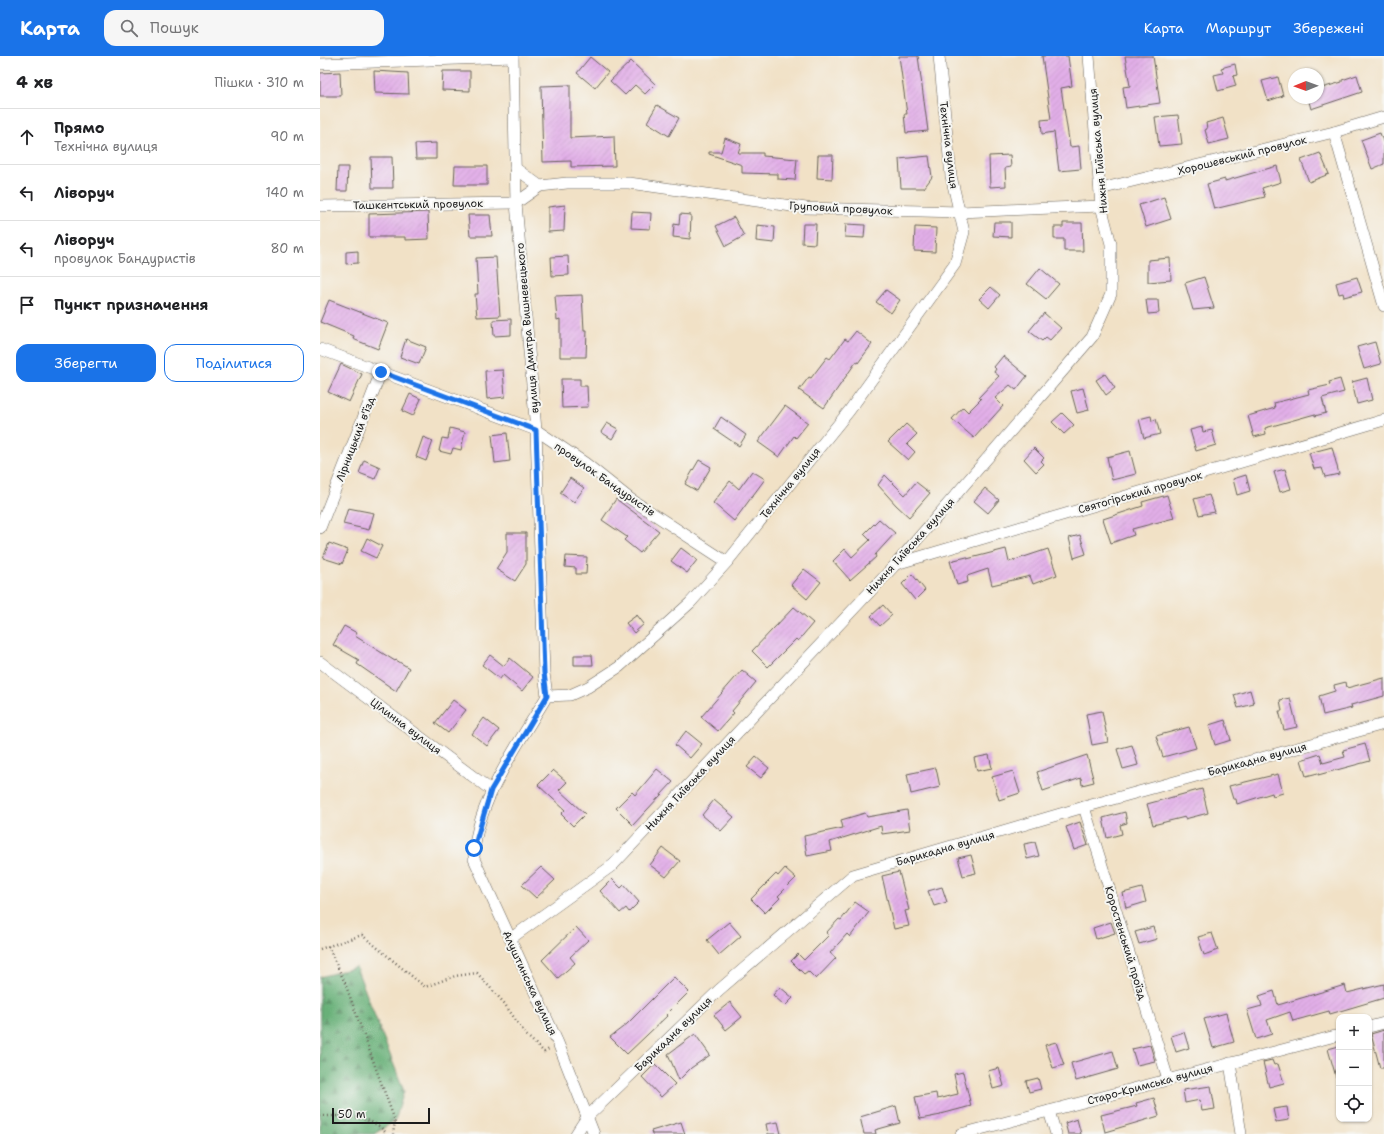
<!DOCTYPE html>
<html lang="uk">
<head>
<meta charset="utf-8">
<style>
  body { margin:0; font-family:"Shantell Sans",sans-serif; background:#f6f6f6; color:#202124 }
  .controls { position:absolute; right:12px; bottom:12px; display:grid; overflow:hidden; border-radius:8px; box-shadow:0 1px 3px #0004 }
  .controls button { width:36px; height:36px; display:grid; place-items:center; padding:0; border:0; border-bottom:1px solid #e0e0e0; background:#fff; color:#202124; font:20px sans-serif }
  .compass { position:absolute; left:968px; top:12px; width:36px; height:36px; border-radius:50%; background:#fff; box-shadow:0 1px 3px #0004; rotate:269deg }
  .scale { position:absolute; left:12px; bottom:10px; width:98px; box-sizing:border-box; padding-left:4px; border:2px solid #1c1c1c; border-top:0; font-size:11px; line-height:14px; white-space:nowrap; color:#1c1c1c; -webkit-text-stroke:3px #f6f6f2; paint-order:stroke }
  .stop { position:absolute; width:12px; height:12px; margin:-9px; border:3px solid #1a73e8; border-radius:50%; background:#fff }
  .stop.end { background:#1a73e8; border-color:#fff; box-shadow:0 1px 4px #0008 }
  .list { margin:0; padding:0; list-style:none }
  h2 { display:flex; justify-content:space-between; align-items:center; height:52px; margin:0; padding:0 16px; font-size:17px }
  h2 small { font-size:13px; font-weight:400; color:#757577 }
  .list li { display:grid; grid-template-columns:26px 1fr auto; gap:12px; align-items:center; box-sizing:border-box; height:56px; padding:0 16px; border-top:1px solid #e0e0e0 }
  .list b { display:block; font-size:15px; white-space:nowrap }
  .list p { margin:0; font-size:13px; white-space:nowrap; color:#757577 }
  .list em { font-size:13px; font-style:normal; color:#757577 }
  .actions { display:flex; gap:8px; padding:12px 16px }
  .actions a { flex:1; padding:9px 0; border:1px solid #1a73e8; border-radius:12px; text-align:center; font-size:14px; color:#1a73e8 }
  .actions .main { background:#1a73e8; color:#fff }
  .icon { flex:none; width:22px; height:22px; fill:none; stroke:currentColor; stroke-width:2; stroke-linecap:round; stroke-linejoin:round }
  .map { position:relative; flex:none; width:1064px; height:1078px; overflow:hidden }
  header { display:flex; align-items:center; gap:24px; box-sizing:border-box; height:56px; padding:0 20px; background:#1a73e8; color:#fff }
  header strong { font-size:19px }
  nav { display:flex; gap:22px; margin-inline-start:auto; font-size:14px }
  .search { width:280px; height:36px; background:#f6f6f6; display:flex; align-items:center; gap:10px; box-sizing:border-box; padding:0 14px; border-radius:12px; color:#757577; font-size:15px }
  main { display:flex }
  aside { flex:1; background:#fff }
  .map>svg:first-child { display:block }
  .forest { fill:url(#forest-firs); stroke:#42664a }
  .building { fill:url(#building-hatch) }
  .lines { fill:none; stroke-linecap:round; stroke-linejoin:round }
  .minor-casing { stroke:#676158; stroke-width:12 }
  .path { stroke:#676158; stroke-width:2.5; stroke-dasharray:1 3; stroke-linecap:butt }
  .minor { stroke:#fff; stroke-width:11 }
  .route { stroke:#1a73e8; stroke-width:5 }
  .labels { text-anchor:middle; stroke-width:4; stroke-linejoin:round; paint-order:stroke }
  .street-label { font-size:11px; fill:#1c1c1c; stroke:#f6f6f2 }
</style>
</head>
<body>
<header>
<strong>Карта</strong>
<div class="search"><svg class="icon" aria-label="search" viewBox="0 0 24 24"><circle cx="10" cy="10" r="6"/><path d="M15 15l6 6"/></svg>Пошук</div>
<nav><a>Карта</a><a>Маршрут</a><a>Збережені</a></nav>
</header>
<main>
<aside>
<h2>4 хв<small>Пішки · 310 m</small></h2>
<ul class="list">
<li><svg class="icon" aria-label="ahead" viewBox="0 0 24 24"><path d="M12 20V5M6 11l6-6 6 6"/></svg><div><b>Прямо</b><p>Технічна вулиця</p></div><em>90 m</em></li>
<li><svg class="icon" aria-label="left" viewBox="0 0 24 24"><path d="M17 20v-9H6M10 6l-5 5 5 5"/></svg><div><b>Ліворуч</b></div><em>140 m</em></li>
<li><svg class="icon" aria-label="left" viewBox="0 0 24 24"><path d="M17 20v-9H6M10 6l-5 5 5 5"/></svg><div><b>Ліворуч</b><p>провулок Бандуристів</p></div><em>80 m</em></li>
<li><svg class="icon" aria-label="arrive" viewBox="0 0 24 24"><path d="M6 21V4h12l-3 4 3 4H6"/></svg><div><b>Пункт призначення</b></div></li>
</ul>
<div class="actions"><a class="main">Зберегти</a><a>Поділитися</a></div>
</aside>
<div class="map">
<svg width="1064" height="1078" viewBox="0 0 1064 1078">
  <defs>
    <pattern id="forest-firs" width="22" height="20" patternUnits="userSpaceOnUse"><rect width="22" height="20" fill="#68b078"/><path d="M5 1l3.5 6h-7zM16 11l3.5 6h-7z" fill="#558e62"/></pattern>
    <pattern id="building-hatch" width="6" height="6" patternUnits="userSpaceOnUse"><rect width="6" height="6" fill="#e2afe8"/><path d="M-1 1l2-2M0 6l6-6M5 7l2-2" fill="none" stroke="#c196c6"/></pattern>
  </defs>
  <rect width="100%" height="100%" fill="#f6f6f2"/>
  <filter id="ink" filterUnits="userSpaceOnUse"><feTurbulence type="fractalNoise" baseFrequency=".025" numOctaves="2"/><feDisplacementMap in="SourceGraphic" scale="8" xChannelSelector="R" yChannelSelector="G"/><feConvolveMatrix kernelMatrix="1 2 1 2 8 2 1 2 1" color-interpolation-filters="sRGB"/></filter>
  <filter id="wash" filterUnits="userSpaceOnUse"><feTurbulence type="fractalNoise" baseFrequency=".012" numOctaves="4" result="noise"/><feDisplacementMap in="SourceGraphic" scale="16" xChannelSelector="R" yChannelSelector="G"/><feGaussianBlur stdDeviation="0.9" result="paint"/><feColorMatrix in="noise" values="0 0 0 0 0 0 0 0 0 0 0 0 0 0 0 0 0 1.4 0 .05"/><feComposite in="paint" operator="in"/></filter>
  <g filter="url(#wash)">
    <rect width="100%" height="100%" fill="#f1e1c6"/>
    <path class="forest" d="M36 911 84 1035 75 1065 54 1078H0V921Z"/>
    <g id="blocks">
      <g class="building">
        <path d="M579 0H598L608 75 586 77 584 58H587Z"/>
        <path d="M722 0H748L752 30 741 32 750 91 759 90 761 113 739 115 734 76 722 78 721 64 731 63Z"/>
        <path d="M805 0H833L840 47 806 52 803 31 810 30Z"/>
        <path d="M270 1 288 16 275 32 257 17Z"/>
        <path d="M311 5 335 28 325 38 315 29 305 39 290 25Z"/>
        <path d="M915 8 917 19 913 20 916 30 898 35 894 19 903 17 901 12Z"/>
        <path d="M54 15 88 17 89 38 55 37Z"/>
        <path d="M123 15H150V35L122 34Z"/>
        <path d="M20 16 21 40H0V17Z"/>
        <path d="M1037 19 1042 36 991 53 988 42H998V33L1022 26V24Z"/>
        <path d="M958 21 963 40 948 45 942 25Z"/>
        <path d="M250 29V82L294 80 295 110 251 111V105L223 106 221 30Z"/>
        <path d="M337 49 359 62 349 80 327 66Z"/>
        <path d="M858 59 862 88 839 90 835 61Z"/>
        <path d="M903 62 909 83 889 88 885 74 887 73 886 67Z"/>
        <path d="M1060 77 1064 88V108L1052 113 1041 84Z"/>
        <path d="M405 82 421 88 418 97H443V100L477 103 475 124 458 123V118L422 117V109L389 98V96H401Z"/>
        <path d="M116 87V103H96L95 88Z"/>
        <path d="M1000 97 1009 118 989 126 981 104Z"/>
        <path d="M498 99H513L512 123 497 122Z"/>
        <path d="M690 99 691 111 685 112 686 130 670 131 669 100Z"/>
        <path d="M609 100 612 121 604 132H581L579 103Z"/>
        <path d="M51 101H72L73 132H52Z"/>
        <path d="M135 110H167V129H134Z"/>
        <path d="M957 110 961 126 942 132 945 141 894 153 887 128 905 123V125Z"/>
        <path d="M18 111H28L27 135H17Z"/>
        <path d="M844 141 851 163 826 171 819 149Z"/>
        <path d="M245 149 244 175 228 176V151Z"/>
        <path d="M108 156 109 183 85 184V181H49V158Z"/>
        <path d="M312 156 331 157 330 173 311 172Z"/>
        <path d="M360 158 371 159 370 183 353 181 354 168 359 169Z"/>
        <path d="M148 159H170L172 180H150Z"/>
        <path d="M414 161 424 180 406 190 396 170Z"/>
        <path d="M674 166H691V181L673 180Z"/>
        <path d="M743 167H762L763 195H744V183H734V171H743Z"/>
        <path d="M483 168H496L495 188 482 187Z"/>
        <path d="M526 168 545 169 544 182 525 181Z"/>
        <path d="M437 169 455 171 454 187 436 185Z"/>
        <path d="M595 171 616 172 615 196 594 195Z"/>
        <path d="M38 195V207L26 208V196Z"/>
        <path d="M248 200 249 219 232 220 231 201Z"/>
        <path d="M176 201 180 260 157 261 155 238H158L156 202Z"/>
        <path d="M850 202 851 224 828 226V204Z"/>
        <path d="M720 212 739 228 726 243 707 228Z"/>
        <path d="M884 221 894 252 873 254 865 227Z"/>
        <path d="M1037 221 1042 236 1024 241 1023 237 1019 238 1016 227Z"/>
        <path d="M671 231 680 239 669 252 659 243Z"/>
        <path d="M566 234 580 244 571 257 556 246Z"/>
        <path d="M262 239 264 274H267L266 301H240V263L237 264 235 240Z"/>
        <path d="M9 244 68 267 58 293 33 283 34 280 0 266Z"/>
        <path d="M826 244H838L839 257 828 258Z"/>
        <path d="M724 257 741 272 730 284 726 281 722 285 709 275Z"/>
        <path d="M191 263V279L174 280 173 264Z"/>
        <path d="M536 275 552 288 538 307 536 306 504 352 479 334 489 321 491 322 507 301 510 303 525 283 528 285Z"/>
        <path d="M86 283 106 291 99 308 80 301Z"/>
        <path d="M1055 286 1061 308 1044 313 1037 291Z"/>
        <path d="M683 300 707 320 696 334 690 329 675 342 683 350 654 382 632 363 643 351 648 356 661 343 659 341 679 320 674 316 676 313 674 311Z"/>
        <path d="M21 308 42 318 29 346 8 336Z"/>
        <path d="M183 314 185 341 167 343 165 315Z"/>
        <path d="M785 318 795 332 786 339 776 324Z"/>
        <path d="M1047 322 1052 344 1037 348 1032 326Z"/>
        <path d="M241 323H260V330H267L268 351 242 352Z"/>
        <path d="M1020 323 1024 336 1002 342 1006 357 995 360V358L945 372 946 378 934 381 928 360 955 352 954 347 989 338 988 334 1010 329 1009 326Z"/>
        <path d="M763 332 769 354 757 357 751 335Z"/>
        <path d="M90 338 101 343 93 360 82 355Z"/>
        <path d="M465 350 488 367 476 382 474 380 459 401 438 386Z"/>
        <path d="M742 357 754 369 744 378 732 366Z"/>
        <path d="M831 360 832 365 836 363 840 378 824 382 819 363Z"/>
        <path d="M401 361 426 379 419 390 394 373Z"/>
        <path d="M287 367 298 373 292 383 281 376Z"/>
        <path d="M586 368 597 378 587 388 595 396 588 404 568 386Z"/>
        <path d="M882 371 883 376 892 374 896 389 876 395 870 374Z"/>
        <path d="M130 372 145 376 141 394 133 392 131 398 119 395 122 382 128 383Z"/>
        <path d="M187 377 190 405 175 407 172 379Z"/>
        <path d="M103 381 113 385 106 405 96 401Z"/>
        <path d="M1012 391 1019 418 1005 421 1002 412 994 413 989 397Z"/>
        <path d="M714 392 724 402 721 405 724 408 716 416 704 403Z"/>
        <path d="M810 395 816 418 792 424 787 401Z"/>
        <path d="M44 404 60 411 55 423 39 417Z"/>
        <path d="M379 404 391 411 377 435 365 428Z"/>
        <path d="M965 413 971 433 960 436 954 416Z"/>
        <path d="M432 415 445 423 414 465 393 447 410 425 419 433Z"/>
        <path d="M565 419 585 439 596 426 610 437 589 461 576 449 558 429Z"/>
        <path d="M926 419 930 435 917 439 913 423Z"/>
        <path d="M250 422 264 432 254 446 240 437Z"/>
        <path d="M665 432 679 444 668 457 654 445Z"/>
        <path d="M847 439 854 462 812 473 814 479 791 487 783 463 823 450 822 446Z"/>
        <path d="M889 439 895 456 879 459 874 443Z"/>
        <path d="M296 443 339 475 320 497 304 484 307 481 282 464Z"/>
        <path d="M28 452 54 457 49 474 23 468Z"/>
        <path d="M559 463 575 477 555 499 556 501 530 524 513 505 525 493 532 501 550 484 544 478Z"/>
        <path d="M187 477H206V508L195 525 176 513 187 496Z"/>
        <path d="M760 479 766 498 754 502 749 482Z"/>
        <path d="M47 482 62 490 56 502 41 495Z"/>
        <path d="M9 487 28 494 22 508 3 502Z"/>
        <path d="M361 492 377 504 367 517 351 505Z"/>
        <path d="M686 493 689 506 728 493 737 519 713 528 710 520 672 529 668 513 647 520 648 526 637 529 630 505 647 501V503Z"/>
        <path d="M246 500 267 501 266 518H256V512L245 511Z"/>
        <path d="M484 513 501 526 487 543 471 529Z"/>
        <path d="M592 518 605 534 595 544 582 528Z"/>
        <path d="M563 549 572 559 560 570 551 560Z"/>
        <path d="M474 551 493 567 478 585 476 583 448 611 432 595Z"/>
        <path d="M317 559 324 568 314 577 306 567Z"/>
        <path d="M24 570 37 577 35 580 75 605 76 604 89 612 76 635 37 608 39 604 13 589Z"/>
        <path d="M170 599 184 610 190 602 213 621 202 635 183 619 180 623 162 609Z"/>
        <path d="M254 599H272L273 609H254Z"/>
        <path d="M422 614 436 626 412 655 414 657 398 675 381 661Z"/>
        <path d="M1064 622V640L1031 649 1032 652 1003 659 999 640 1015 635 1014 629 1026 626 1027 632Z"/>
        <path d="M930 634 934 648 918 652 914 639Z"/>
        <path d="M970 642 977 671 964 674 959 655H962L960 644Z"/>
        <path d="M133 644 146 654 128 677 115 667Z"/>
        <path d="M782 655 788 686 772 689 766 658Z"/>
        <path d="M164 662 179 674 167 690 152 678Z"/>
        <path d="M905 664 911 684 895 689 889 669Z"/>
        <path d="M869 671 876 692 843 701 836 680Z"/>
        <path d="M366 675 382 688 370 702 355 689Z"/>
        <path d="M1045 688 1050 705 998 719V717L986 720 981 704 1000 698 1003 707 1025 701 1023 694Z"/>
        <path d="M812 689 818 709 803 713 797 693Z"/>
        <path d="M669 699 672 712 657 715 654 702Z"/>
        <path d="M767 699 774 726 762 729 761 722 723 735 717 716Z"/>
        <path d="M436 701 449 712 441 722 427 711Z"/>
        <path d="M616 712 620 731 591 738 587 718Z"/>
        <path d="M337 713 353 726 313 769 296 752 312 736 315 739Z"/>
        <path d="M233 714 247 726 239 734 265 758 253 770 241 758 245 754 218 729Z"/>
        <path d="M693 715 700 737 679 744 672 721Z"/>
        <path d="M958 718 963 737 953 740 952 737 917 748 916 743H913L909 730Z"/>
        <path d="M882 733 888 757 865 763V761L833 769 827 748Z"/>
        <path d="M394 744 414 761 401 775 382 759Z"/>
        <path d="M587 754 590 774 562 778 561 770 510 786 512 795 487 800 484 780 523 772 521 764 545 757 547 761Z"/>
        <path d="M805 756 807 767 800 769 802 778 787 782 783 762Z"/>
        <path d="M760 766 768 789 754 794 746 771Z"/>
        <path d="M715 786 719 800 707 803 704 788Z"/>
        <path d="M343 792 360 805 346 821 330 809Z"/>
        <path d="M651 799 656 817 643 820 638 802Z"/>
        <path d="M221 811 235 824 216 842 202 829Z"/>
        <path d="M465 812 476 822 458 840 460 842 445 857 431 843 456 818 458 820Z"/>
        <path d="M579 816 589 854 585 855 589 870 574 873 562 820Z"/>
        <path d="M292 823 301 832 304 829 319 846 309 856 306 852 300 857 280 835Z"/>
        <path d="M622 831 627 846 614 850 608 835Z"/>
        <path d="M822 832 826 846 806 852 803 837Z"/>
        <path d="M535 846 549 856 530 881 527 878 510 897 516 902 496 923 488 915 484 918 471 905 478 898 484 904 509 879 506 877 519 863 521 864Z"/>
        <path d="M409 866 421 880 399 899 387 884Z"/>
        <path d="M791 866 795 877 776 883 773 872Z"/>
        <path d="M256 871 268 884 250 901 255 907 238 922 222 904Z"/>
        <path d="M833 871 837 883 819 888 815 876Z"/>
        <path d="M892 877 898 894 884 899 878 881Z"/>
        <path d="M354 921 369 936 346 959 347 960 307 998 290 981 307 968Z"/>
        <path d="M1064 928V942L1010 958 1009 955 973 965 970 956 947 964 952 978 936 983 927 954 942 950 939 940 954 935 958 949 1025 929 1027 937Z"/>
        <path d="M460 931 473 942 465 950 453 939Z"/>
        <path d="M410 946 422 961 406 974 394 959Z"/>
        <path d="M906 957 914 986 893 992 884 963Z"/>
        <path d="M1064 974V1012H1060L1051 978Z"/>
        <path d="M864 976 869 992 856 996 851 980Z"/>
        <path d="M375 978 390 999 371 1012 359 1024 348 998Z"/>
        <path d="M736 986 744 1009 733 1012 725 989Z"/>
        <path d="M830 989 835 1005 817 1009 812 993Z"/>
        <path d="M1019 990V1021H1016L1008 993Z"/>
        <path d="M793 995 798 1013 756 1025 751 1007Z"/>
        <path d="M952 1004 954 1009 958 1008 964 1027 949 1031 943 1006Z"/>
        <path d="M335 1008 355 1028 341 1041 322 1021Z"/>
        <path d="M679 1012 684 1030 673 1033 668 1015Z"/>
        <path d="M643 1016 651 1050 621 1058V1059L600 1063 595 1041 616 1037 617 1043 638 1038 634 1018Z"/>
        <path d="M718 1022 721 1033 709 1036 706 1025Z"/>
        <path d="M891 1030 895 1053 882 1055 880 1044 865 1047 863 1034Z"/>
        <path d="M834 1042 839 1060 785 1076 781 1059 817 1050 816 1047Z"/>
        <path d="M576 1050 580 1067 555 1074 556 1078H544L540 1061Z"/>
        <path d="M967 1051 969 1064 956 1066 953 1053Z"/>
        <path d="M757 1063 761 1078H748L745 1067Z"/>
        <path d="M361 1066 365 1078H332L331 1075Z"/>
        <path d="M458 1066 461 1078H448L446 1068Z"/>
      </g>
    </g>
  </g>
  <g filter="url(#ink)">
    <use href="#blocks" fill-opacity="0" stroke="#676158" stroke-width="1"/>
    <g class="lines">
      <g class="minor-casing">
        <g id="minor">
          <path d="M193 0 196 147 216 374 224 617 227 640"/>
          <path d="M0 8 193 1"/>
          <path d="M1014 76 1064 250"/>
          <path d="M195 112 220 130"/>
          <path d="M780 133 1014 76 1064 61"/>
          <path d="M0 150 196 147 220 130 247 127H309L486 152 640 156 781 150"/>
          <path d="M0 293 216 374 265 407 309 442 407 506"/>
          <path d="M0 472 61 316"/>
          <path d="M576 508 1064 364"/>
          <path d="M0 606 171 734"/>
          <path d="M764 751 848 1023"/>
          <path d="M190 883 293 809 576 508 772 281 791 238V188L781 150 769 0"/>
          <path d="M1049 971 1064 967"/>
          <path d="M910 1007 921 1078"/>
          <path d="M729 1055 736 1078"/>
          <path d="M256 1078 267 1061 399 934 533 819 764 751 1064 668"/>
          <path d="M274 1078 238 987 154 803C154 748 200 686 227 640L250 639 268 631 299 611 370 547 407 506 529 355 635 208 644 176 631 120 619 0"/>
          <path d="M641 1078 1019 979"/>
        </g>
      </g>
      <g class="path">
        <path d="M8 890 25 927 75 1065 73 1078"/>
        <path d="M0 893 42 879 105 931 135 920 157 917 184 947 206 979 224 996 229 993"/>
        <path d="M0 1060C24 1060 51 1058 67 1078"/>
      </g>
      <use href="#minor" class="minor"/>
    </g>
  </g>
  <g class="lines" filter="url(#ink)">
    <path class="route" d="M61 316 216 374 224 617 227 640 171 734 154 792"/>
  </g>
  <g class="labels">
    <g class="street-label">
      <text transform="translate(629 89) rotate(83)" y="4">Технічна вулиця</text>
      <text transform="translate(778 95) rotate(-95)" y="4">Нижня Гиївська вулиця</text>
      <text transform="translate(922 99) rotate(-14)" y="4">Хорошевський провулок</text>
      <text transform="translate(98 148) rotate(-1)" y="4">Ташкентський провулок</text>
      <text transform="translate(521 152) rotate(3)" y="4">Груповий провулок</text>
      <text transform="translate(207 272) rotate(-95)" y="4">вулиця Дмитра Вишневецького</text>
      <text transform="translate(35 383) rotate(-69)" y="4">Лірницький в'їзд</text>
      <text transform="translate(285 423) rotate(35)" y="4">провулок Бандуристів</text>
      <text transform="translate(470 427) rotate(-51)" y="4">Технічна вулиця</text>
      <text transform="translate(820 436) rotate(-16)" y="4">Святогірський провулок</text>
      <text transform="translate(590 490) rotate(-48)" y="4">Нижня Гиївська вулиця</text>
      <text transform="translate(86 670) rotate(37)" y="4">Цілинна вулиця</text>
      <text transform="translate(937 703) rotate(-15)" y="4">Барикадна вулиця</text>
      <text transform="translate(370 727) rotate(-47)" y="4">Нижня Гиївська вулиця</text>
      <text transform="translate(625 792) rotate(-16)" y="4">Барикадна вулиця</text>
      <text transform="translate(806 887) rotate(73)" y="4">Коростенський проїзд</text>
      <text transform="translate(210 927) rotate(65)" y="4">Алуштинська вулиця</text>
      <text transform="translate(353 978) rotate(-44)" y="4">Барикадна вулиця</text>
      <text transform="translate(830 1028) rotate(-15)" y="4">Старо-Кримська вулиця</text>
    </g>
  </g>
</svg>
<div class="controls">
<button>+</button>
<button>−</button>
<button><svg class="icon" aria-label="locate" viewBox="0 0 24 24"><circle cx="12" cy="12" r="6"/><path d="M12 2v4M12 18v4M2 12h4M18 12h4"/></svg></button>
</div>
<svg class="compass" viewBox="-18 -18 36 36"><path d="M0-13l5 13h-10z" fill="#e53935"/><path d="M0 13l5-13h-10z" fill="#757577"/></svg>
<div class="scale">50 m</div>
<div class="stop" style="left:154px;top:792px"></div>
<div class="stop end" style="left:61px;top:316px"></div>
</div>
</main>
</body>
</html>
